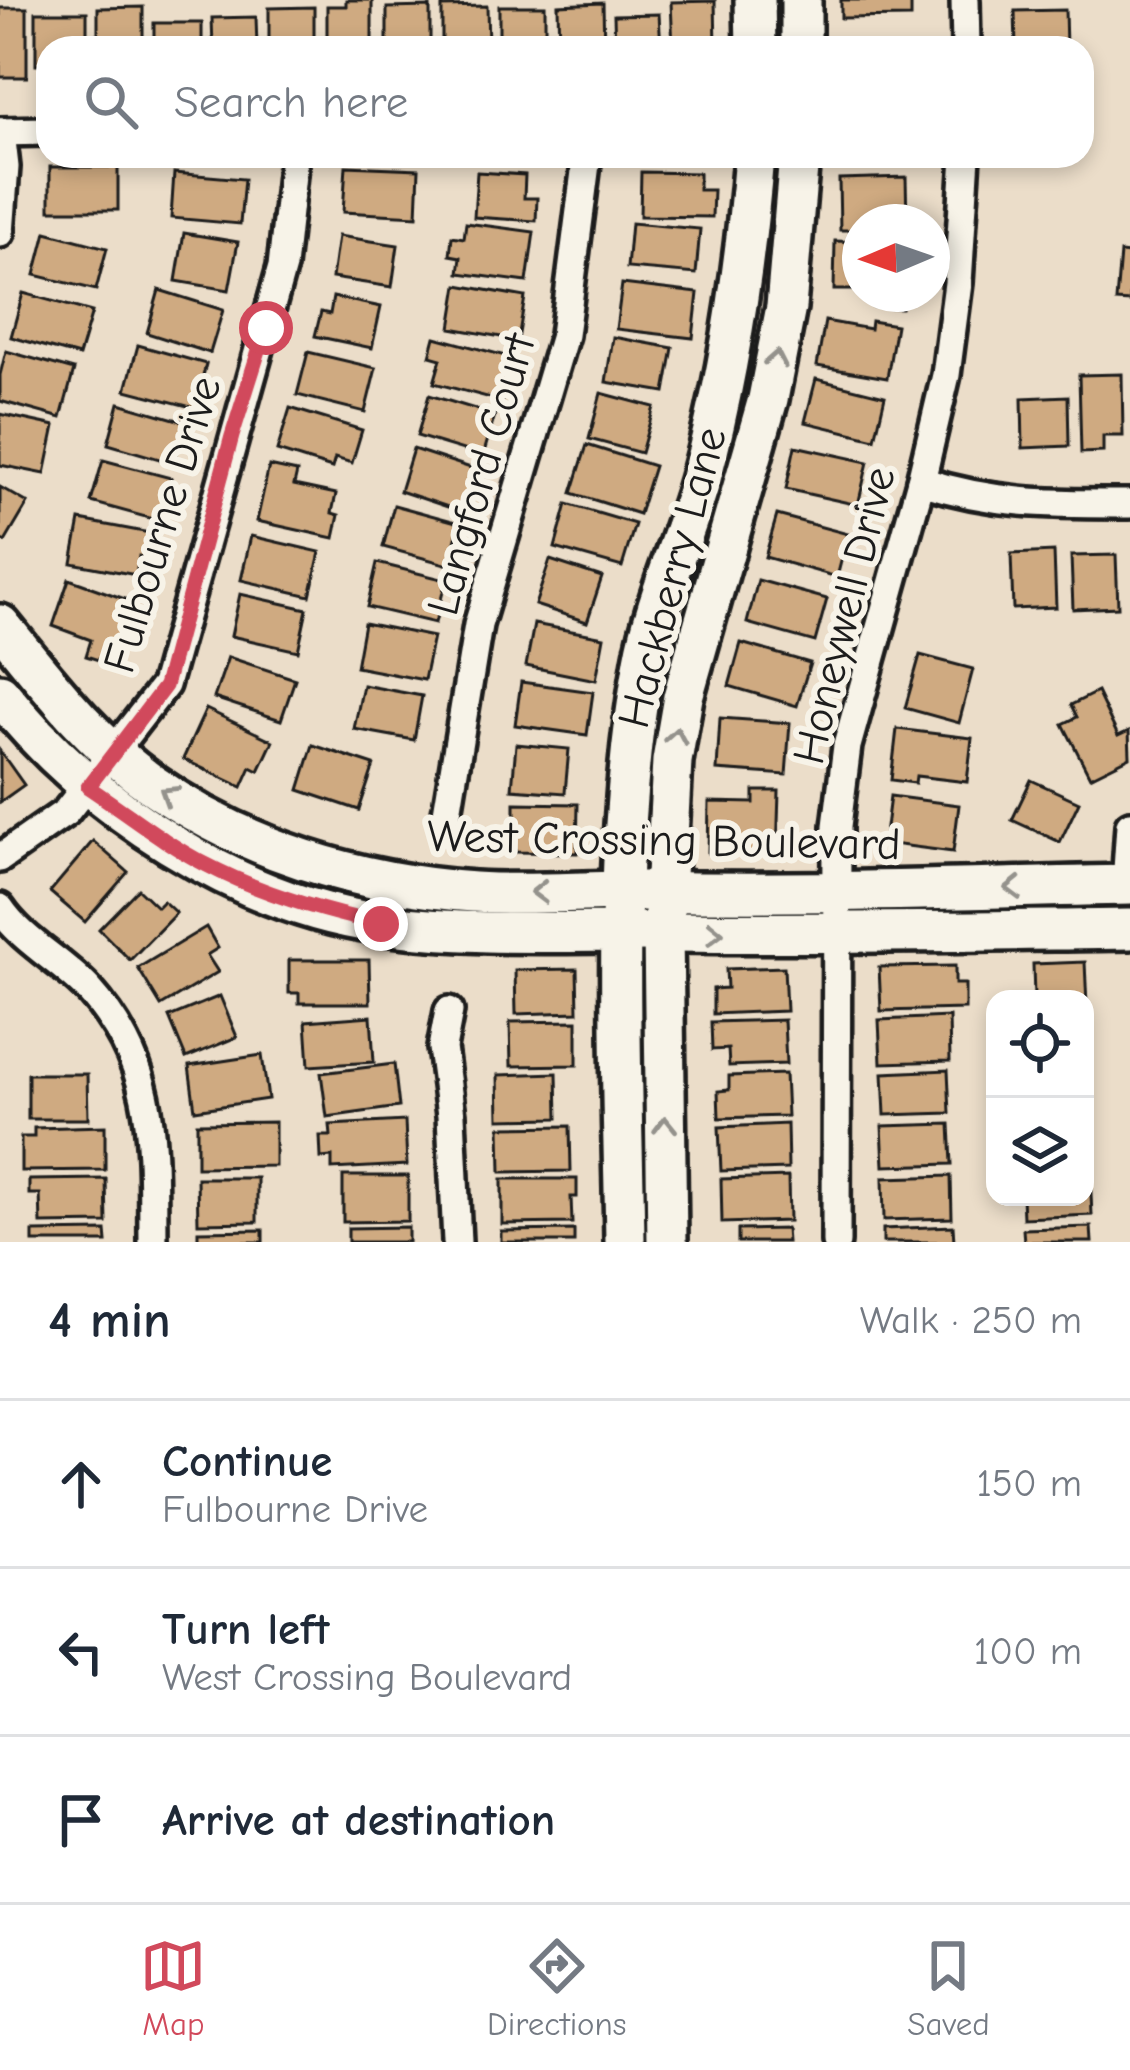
<!DOCTYPE html>
<html lang="en">
<head>
<meta charset="utf-8">
<style>
  body { margin:0; font-family:"Comic Neue",sans-serif; background:#f6f6f7; color:#1f2937 }
  .controls { position:absolute; right:36px; bottom:36px; display:grid; overflow:hidden; border-radius:24px; box-shadow:0 6px 18px #0003 }
  .controls button { width:108px; height:108px; display:grid; place-items:center; padding:0; border:0; border-bottom:3px solid #e0e1e3; background:#fff; color:#1f2937; font:60px sans-serif }
  .compass { position:absolute; left:842px; top:204px; width:108px; height:108px; border-radius:50%; background:#fff; box-shadow:0 6px 18px #0003; rotate:268deg }
  .stop { position:absolute; width:36px; height:36px; margin:-27px; border:9px solid #d1495b; border-radius:50%; background:#fff }
  .stop.end { background:#d1495b; border-color:#fff; box-shadow:0 3px 12px #0008 }
  .list { margin:0; padding:0; list-style:none }
  h2 { display:flex; justify-content:space-between; align-items:center; height:156px; margin:0; padding:0 48px; font-size:51px }
  h2 small { font-size:39px; font-weight:400; color:#747a83 }
  .list li { display:grid; grid-template-columns:78px 1fr auto; gap:36px; align-items:center; box-sizing:border-box; height:168px; padding:0 48px; border-top:3px solid #e0e1e3 }
  .list b { display:block; font-size:45px; white-space:nowrap }
  .list p { margin:0; font-size:39px; white-space:nowrap; color:#747a83 }
  .list em { font-size:39px; font-style:normal; color:#747a83 }
  .icon { flex:none; width:66px; height:66px; fill:none; stroke:currentColor; stroke-width:2; stroke-linecap:round; stroke-linejoin:round }
  .map { position:relative; flex:none; width:1130px; height:1242px; overflow:hidden }
  .search { position:absolute; background:#fff; box-shadow:0 6px 18px #0003; left:36px; right:36px; top:36px; height:132px; display:flex; align-items:center; gap:30px; box-sizing:border-box; padding:0 42px; border-radius:36px; color:#747a83; font-size:45px }
  .sheet { height:660px; background:#fff }
  nav { display:flex; justify-content:space-around; align-items:center; box-sizing:border-box; height:168px; border-top:3px solid #e0e1e3; background:#fff; font-size:33px; color:#747a83 }
  nav a { display:grid; justify-items:center; gap:6px }
  nav .on { color:#d1495b }
  .map>svg:first-child { display:block }
  .building { fill:#cfaa81; stroke:#1c1c1c; stroke-width:3 }
  .lines { fill:none; stroke-linecap:round; stroke-linejoin:round }
  .street-casing { stroke:#1c1c1c; stroke-width:36 }
  .secondary-casing { stroke:#1c1c1c; stroke-width:48 }
  .street { stroke:#f7f3e8; stroke-width:27 }
  .secondary { stroke:#f7f3e8; stroke-width:39 }
  .oneway { stroke:#94928c }
  .route { stroke:#d1495b; stroke-width:15 }
  .labels { text-anchor:middle; stroke-width:12; stroke-linejoin:round; paint-order:stroke }
  .street-label { font-size:45px; fill:#1c1c1c; stroke:#f7f3e8 }
</style>
</head>
<body>
<div class="map">
<svg width="1130" height="1242" viewBox="0 0 1130 1242">
  <rect width="100%" height="100%" fill="#ebddc9"/>
  <filter id="ink" filterUnits="userSpaceOnUse"><feTurbulence type="fractalNoise" baseFrequency=".00833" numOctaves="2"/><feDisplacementMap in="SourceGraphic" scale="24" xChannelSelector="R" yChannelSelector="G"/><feConvolveMatrix kernelMatrix="1 2 1 2 8 2 1 2 1" color-interpolation-filters="sRGB"/></filter>
  <g filter="url(#ink)">
    <g class="building">
      <path d="M346 0H372V48H327V6H346Z"/>
      <path d="M841 0H911V17L841 18Z"/>
      <path d="M715 1 716 48H673L671 2Z"/>
      <path d="M603 3 604 48H559L558 5Z"/>
      <path d="M487 6 488 48H442V7Z"/>
      <rect x="499" y="6" width="46" height="42"/>
      <path d="M143 7V48H98V8Z"/>
      <path d="M314 7V48H269V8Z"/>
      <path d="M430 7V48H387V8Z"/>
      <rect x="0" y="8" width="27" height="69"/>
      <path d="M1065 10 1066 48H1016L1015 11Z"/>
      <path d="M36 12H87V48H48V65H36Z"/>
      <path d="M659 14 661 48H615L614 15Z"/>
      <path d="M256 17 257 48H213L212 18Z"/>
      <rect x="154" y="23" width="48" height="25"/>
      <path d="M346 166 419 169 417 216 343 212Z"/>
      <rect x="50" y="167" width="68" height="43"/>
      <path d="M477 172 525 175 524 198H537L536 221 474 217Z"/>
      <path d="M641 172 699 173V190H713L712 217 640 216Z"/>
      <path d="M174 173 244 179 240 224 171 218Z"/>
      <path d="M906 177 907 222H860V230H840L839 179Z"/>
      <path d="M466 223 534 232 527 282 459 273 461 257 450 255 452 236 464 238Z"/>
      <path d="M631 223 700 229 696 274 627 268Z"/>
      <path d="M46 232 107 248 96 290 35 275Z"/>
      <path d="M184 233 238 242 229 290 176 281Z"/>
      <path d="M338 236 398 245 392 287 332 278Z"/>
      <path d="M835 241 860 242V290H834Z"/>
      <path d="M1120 253 1130 254V302L1116 301Z"/>
      <path d="M622 284 698 293 693 338 616 329Z"/>
      <path d="M458 285 525 297 518 340 451 328Z"/>
      <path d="M159 290 223 310 210 353 147 333Z"/>
      <path d="M23 293 92 312 79 356 11 337Z"/>
      <path d="M874 294H902L901 308 873 307Z"/>
      <path d="M333 297 381 307 372 348 315 336 321 312 330 314Z"/>
      <path d="M825 321 870 329 871 321 896 325 887 378 817 366Z"/>
      <path d="M435 337 513 358 502 401 434 383 441 359 430 356Z"/>
      <path d="M613 337 673 348 665 392 606 382Z"/>
      <path d="M138 345 206 364 195 408 126 390Z"/>
      <path d="M6 351 74 370 61 418 0 401V375Z"/>
      <path d="M308 352 376 368 365 412 297 395Z"/>
      <path d="M1122 374 1123 436H1103V452L1081 453 1079 375Z"/>
      <path d="M816 379 885 396 875 439 805 422Z"/>
      <path d="M601 393 654 407 641 453 589 439Z"/>
      <path d="M429 395 495 415 483 456 417 436Z"/>
      <path d="M1068 396 1069 446 1023 448 1022 398Z"/>
      <path d="M119 403 185 422 173 463 108 444Z"/>
      <path d="M290 408 362 430 352 463 335 458 332 468 277 451Z"/>
      <path d="M0 414 55 426 45 474 0 465Z"/>
      <path d="M587 445 654 466 639 514 572 493Z"/>
      <path d="M795 446 868 462 858 505 786 489Z"/>
      <path d="M413 449 480 471 466 513 400 491Z"/>
      <path d="M103 460 171 478 160 521 91 502Z"/>
      <path d="M269 466 297 472 294 485 336 494 332 513 339 515 334 538 257 521Z"/>
      <path d="M0 487 28 503 5 542 0 539Z"/>
      <path d="M567 504 635 524 622 567 555 548Z"/>
      <path d="M394 505 460 523 449 565 383 547Z"/>
      <path d="M777 515 848 534 837 577 765 557Z"/>
      <path d="M80 520 155 534 151 559 139 556 136 575 72 563Z"/>
      <path d="M251 536 320 552 310 596 241 580Z"/>
      <path d="M1054 552 1056 607 1013 609 1011 554Z"/>
      <path d="M1116 555 1118 607 1073 609 1071 556Z"/>
      <path d="M550 560 602 577 587 622 535 605Z"/>
      <path d="M377 563 446 580 435 623 367 607Z"/>
      <path d="M69 579 136 603 114 665 86 656 91 640 53 626Z"/>
      <path d="M758 580 827 599 815 642 747 623Z"/>
      <path d="M240 594 307 609 298 651 231 636Z"/>
      <path d="M364 623 433 637 424 680 356 667Z"/>
      <path d="M534 624 604 637 596 680 526 666Z"/>
      <path d="M741 643 810 663 797 706 729 686Z"/>
      <path d="M920 655 973 669 959 723 905 708Z"/>
      <path d="M228 657 295 679 281 720 214 698Z"/>
      <path d="M521 682 593 692 587 735 515 725Z"/>
      <path d="M363 685 422 696 414 740 354 729Z"/>
      <path d="M1097 692 1118 736 1129 731 1130 757 1090 777 1063 724 1077 717 1071 705Z"/>
      <path d="M206 709 273 741 259 771 251 767 242 787 183 759Z"/>
      <path d="M720 718 790 723 786 775 717 770Z"/>
      <path d="M897 729 972 738 967 782 916 776 915 783 891 780Z"/>
      <path d="M516 744 569 749 565 793 512 789Z"/>
      <path d="M313 745 374 765 359 810 299 790Z"/>
      <path d="M0 751 24 785 0 802Z"/>
      <path d="M1031 780 1079 802 1060 842 1012 820Z"/>
      <path d="M754 791H779L777 855 708 853 709 802 754 803Z"/>
      <path d="M890 796 959 805 953 852 884 843Z"/>
      <path d="M515 803 578 804 577 853 515 852Z"/>
      <path d="M93 841 128 872 85 922 50 892Z"/>
      <path d="M138 889 157 907 163 901 176 913 130 960 99 929Z"/>
      <path d="M206 927 218 948 207 955 218 972 161 1006 138 968Z"/>
      <path d="M289 960H369L370 1003H299V993H289Z"/>
      <path d="M1085 962 1087 1006 1085 999H1034L1033 964Z"/>
      <path d="M955 966V984H965V1009L881 1011 879 967Z"/>
      <path d="M784 967 786 1011 713 1014V989L727 988 726 969Z"/>
      <path d="M577 969 578 1012 516 1014 515 970Z"/>
      <path d="M220 996 237 1037 186 1058 169 1017Z"/>
      <path d="M371 1016 374 1062 309 1066 306 1021Z"/>
      <path d="M949 1017 950 1061 881 1063 879 1020Z"/>
      <path d="M784 1020 786 1064 729 1066 728 1049 712 1050 711 1022Z"/>
      <path d="M577 1021V1065L511 1066 510 1022Z"/>
      <path d="M262 1055 268 1099 195 1110 189 1066Z"/>
      <path d="M394 1064 399 1107 327 1117 321 1073Z"/>
      <path d="M948 1070 950 1113 885 1115 883 1073Z"/>
      <path d="M557 1073 558 1118 499 1119 498 1075Z"/>
      <path d="M28 1074H87L88 1119H28Z"/>
      <path d="M785 1074 787 1116 719 1118 718 1091 729 1090V1076Z"/>
      <path d="M405 1121 407 1165 332 1169V1157L321 1158 320 1136H331L330 1125Z"/>
      <path d="M275 1122V1166L197 1167V1123Z"/>
      <path d="M787 1124 788 1169 721 1171 719 1127Z"/>
      <path d="M950 1124 952 1164 884 1166 882 1126Z"/>
      <path d="M105 1126V1170L21 1171V1137H34V1128Z"/>
      <path d="M570 1126 571 1171 501 1172 500 1127Z"/>
      <path d="M1085 1173H1090L1092 1215 1023 1218 1022 1197H1085Z"/>
      <path d="M343 1176H408V1221L343 1222Z"/>
      <path d="M951 1176 952 1218 884 1220 883 1178Z"/>
      <path d="M788 1177 789 1221 722 1223 721 1179Z"/>
      <path d="M197 1178H257V1222L198 1223Z"/>
      <path d="M106 1179 107 1223 41 1224 40 1194H29V1180Z"/>
      <path d="M502 1179H577V1197H571L572 1223 502 1224Z"/>
      <path d="M953 1226 954 1242H883V1229Z"/>
      <path d="M408 1227V1242H348V1228Z"/>
      <path d="M1091 1227 1092 1242H1024L1023 1229Z"/>
      <path d="M786 1229 787 1242H738V1230Z"/>
      <path d="M263 1230V1242H198V1231Z"/>
      <path d="M574 1230V1242H501V1231Z"/>
      <path d="M106 1231 107 1242H33V1232Z"/>
    </g>
    <g class="lines">
      <g class="street-casing">
        <g id="street">
          <path d="M965 0 966 48"/>
          <path d="M0 132 48 131"/>
          <path d="M0 233 5 167 1 132"/>
          <path d="M921 481C996 505 1053 504 1130 504"/>
          <path d="M447 813 478 625 564 335 587 156"/>
          <path d="M0 858 66 812 165 685 282 267 294 156"/>
          <path d="M1126 885 1130 825"/>
          <path d="M0 908C22 941 62 961 89 990 159 1068 152 1144 153 1242"/>
          <path d="M449 1011 442 1048 451 1115 457 1242"/>
          <path d="M836 1242 837 826 847 746 921 481 946 375 958 283 966 156"/>
        </g>
      </g>
      <g class="secondary-casing">
        <g id="secondary">
          <path d="M755 0 756 48"/>
          <path d="M801 48V0"/>
          <path d="M0 625C46 681 90 740 150 783 245 850 358 884 474 892 531 896 589 890 647 891 808 895 969 888 1130 885"/>
          <path d="M0 694C88 806 239 905 382 924 478 937 577 931 674 932 826 934 978 931 1130 929"/>
          <path d="M625 1242C622 1048 610 853 644 661 655 599 684 539 701 478 730 372 745 266 754 156"/>
          <path d="M667 1242 663 932 672 761 683 697 768 399 786 307 799 156"/>
        </g>
      </g>
      <use href="#street" class="street"/>
      <use href="#secondary" class="secondary"/>
    </g>
    <defs><path id="oneway-chevron" d="M-2-3.5L2.5 0L-2 3.5" fill="none" stroke-width="1.6" stroke-linecap="round" stroke-linejoin="round" transform="scale(3)"/></defs>
    <g class="oneway">
      <use href="#oneway-chevron" transform="translate(776 359) rotate(-79)"/>
      <use href="#oneway-chevron" transform="translate(676 736) rotate(-80)"/>
      <use href="#oneway-chevron" transform="translate(168 794) rotate(-148)"/>
      <use href="#oneway-chevron" transform="translate(1013 888) rotate(179)"/>
      <use href="#oneway-chevron" transform="translate(539 892) rotate(179)"/>
      <use href="#oneway-chevron" transform="translate(715 933) rotate(1)"/>
      <use href="#oneway-chevron" transform="translate(665 1125) rotate(-91)"/>
    </g>
  </g>
  <g class="lines" filter="url(#ink)">
    <path class="route" d="M266 328 232 436 165 686 88 787C126 812 164 843 205 864 260 893 321 911 381 924"/>
  </g>
  <g class="labels">
    <g class="street-label">
      <text transform="translate(480 474) rotate(-74)" y="16">Langford Court</text>
      <text transform="translate(161 524) rotate(-73)" y="16">Fulbourne Drive</text>
      <text transform="translate(671 577) rotate(-75)" y="16">Hackberry Lane</text>
      <text transform="translate(843 615) rotate(-76)" y="16">Honeywell Drive</text>
      <text transform="translate(664 839) rotate(1)" y="16">West Crossing Boulevard</text>
    </g>
  </g>
</svg>
<div class="controls">
<button><svg class="icon" aria-label="locate" viewBox="0 0 24 24"><circle cx="12" cy="12" r="6"/><path d="M12 2v4M12 18v4M2 12h4M18 12h4"/></svg></button>
<button><svg class="icon" aria-label="layers" viewBox="0 0 24 24"><path d="M12 4l9 5-9 5-9-5zM3 14l9 5 9-5"/></svg></button>
</div>
<svg class="compass" viewBox="-18 -18 36 36"><path d="M0-13l5 13h-10z" fill="#e53935"/><path d="M0 13l5-13h-10z" fill="#747a83"/></svg>
<div class="stop" style="left:266px;top:328px"></div>
<div class="stop end" style="left:381px;top:924px"></div>
<div class="search"><svg class="icon" aria-label="search" viewBox="0 0 24 24"><circle cx="10" cy="10" r="6"/><path d="M15 15l6 6"/></svg>Search here</div>
</div>
<section class="sheet">
<h2>4 min<small>Walk · 250 m</small></h2>
<ul class="list">
<li><svg class="icon" aria-label="ahead" viewBox="0 0 24 24"><path d="M12 20V5M6 11l6-6 6 6"/></svg><div><b>Continue</b><p>Fulbourne Drive</p></div><em>150 m</em></li>
<li><svg class="icon" aria-label="left" viewBox="0 0 24 24"><path d="M17 20v-9H6M10 6l-5 5 5 5"/></svg><div><b>Turn left</b><p>West Crossing Boulevard</p></div><em>100 m</em></li>
<li><svg class="icon" aria-label="arrive" viewBox="0 0 24 24"><path d="M6 21V4h12l-3 4 3 4H6"/></svg><div><b>Arrive at destination</b></div></li>
</ul>
</section>
<nav>
<a class="on"><svg class="icon" aria-label="map" viewBox="0 0 24 24"><path d="M3 6l6-2 6 2 6-2v14l-6 2-6-2-6 2zM9 4v14M15 6v14"/></svg>Map</a>
<a><svg class="icon" aria-label="directions" viewBox="0 0 24 24"><path d="M12 3l9 9-9 9-9-9zM9 14v-3h6M13 9l2 2-2 2"/></svg>Directions</a>
<a><svg class="icon" aria-label="saved" viewBox="0 0 24 24"><path d="M7 4h10v16l-5-4-5 4z"/></svg>Saved</a>
</nav>
</body>
</html>
